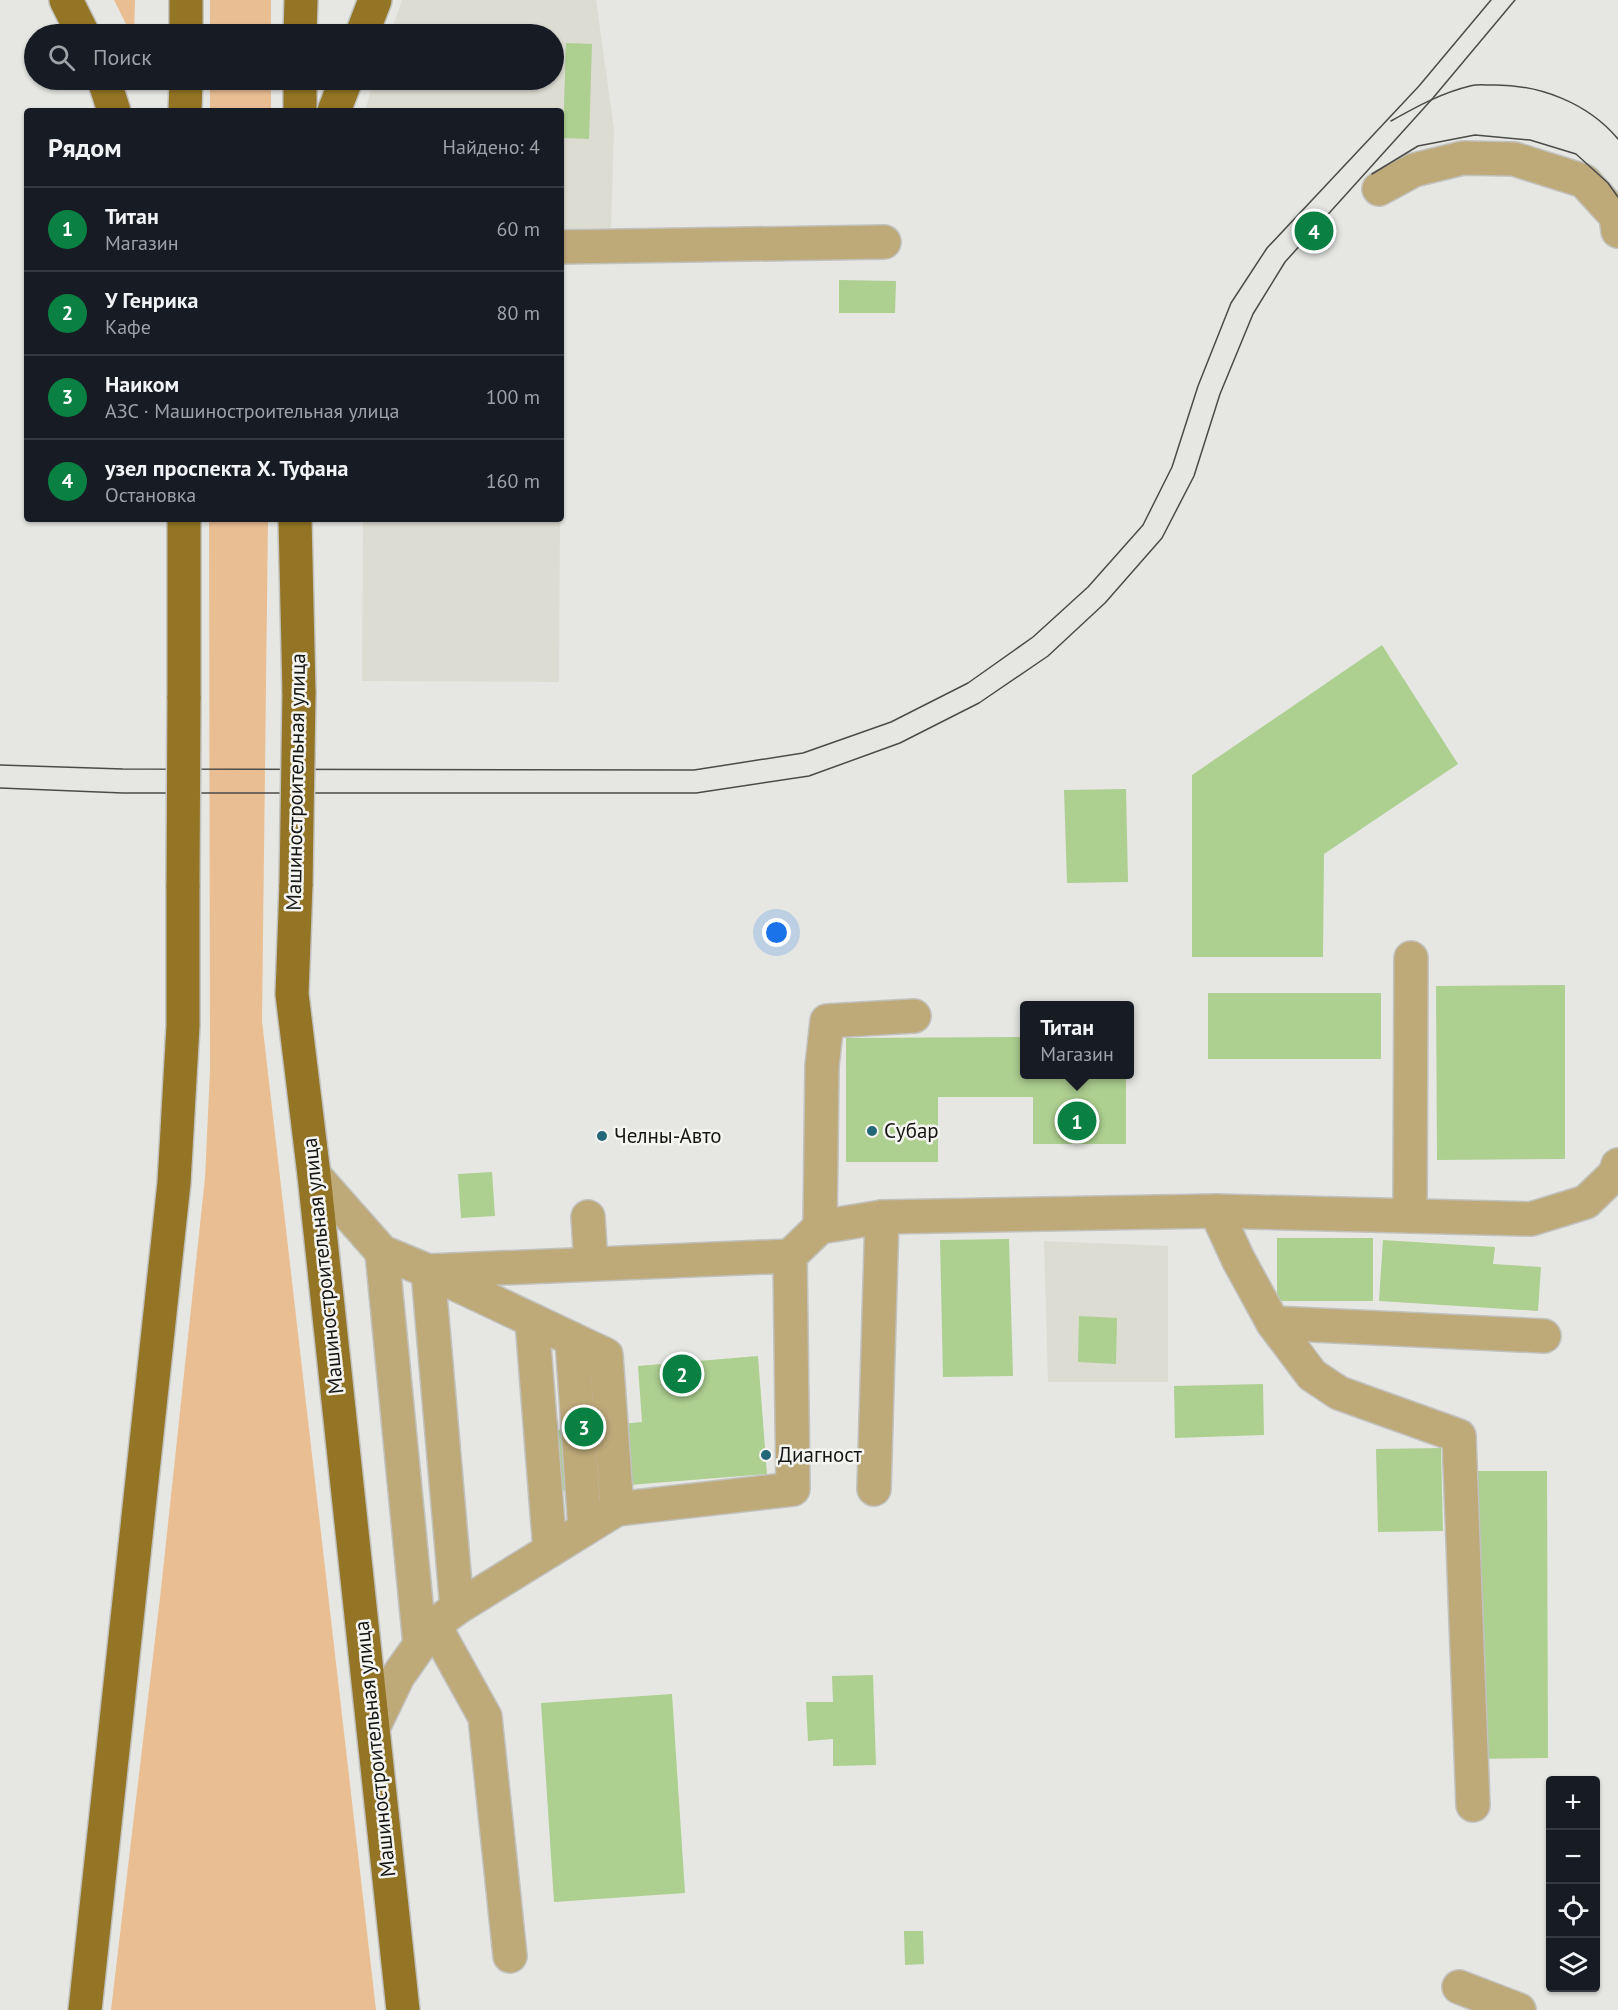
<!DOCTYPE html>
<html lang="ru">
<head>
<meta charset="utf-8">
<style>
  body { margin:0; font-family:"PT Sans",sans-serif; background:#20242c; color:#f1f3f6 }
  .controls { position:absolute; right:18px; bottom:18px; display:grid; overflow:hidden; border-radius:6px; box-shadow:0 2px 4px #0004 }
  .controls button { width:54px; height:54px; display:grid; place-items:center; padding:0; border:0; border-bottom:2px solid #363941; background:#171b24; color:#f1f3f6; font:30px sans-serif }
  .you { position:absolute; left:777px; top:933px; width:21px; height:21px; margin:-15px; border:4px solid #fff; border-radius:50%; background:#1a73e8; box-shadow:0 0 0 9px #1a73e833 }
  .badge { display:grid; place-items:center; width:39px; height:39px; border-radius:50%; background:#0b8043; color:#fff; font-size:20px; font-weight:700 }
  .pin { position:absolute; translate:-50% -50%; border:3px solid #fff; box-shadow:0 2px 6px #0006 }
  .popup { position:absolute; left:1020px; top:1001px; width:114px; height:78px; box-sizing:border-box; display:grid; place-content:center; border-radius:6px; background:#171b24; filter:drop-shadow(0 2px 4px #0005); font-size:20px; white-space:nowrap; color:#9ea1a6 }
  .popup b { font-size:22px; color:#f1f3f6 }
  .popup::after { content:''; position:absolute; left:50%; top:100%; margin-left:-12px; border:12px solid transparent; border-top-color:#171b24 }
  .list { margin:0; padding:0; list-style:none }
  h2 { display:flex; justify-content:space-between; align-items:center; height:78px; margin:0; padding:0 24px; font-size:26px }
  h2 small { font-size:20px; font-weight:400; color:#9ea1a6 }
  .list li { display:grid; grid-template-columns:39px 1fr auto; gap:18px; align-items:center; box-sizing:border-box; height:84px; padding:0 24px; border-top:2px solid #363941 }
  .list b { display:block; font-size:22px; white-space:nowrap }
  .list p { margin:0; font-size:20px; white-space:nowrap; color:#9ea1a6 }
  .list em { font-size:20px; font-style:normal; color:#9ea1a6 }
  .icon { flex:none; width:33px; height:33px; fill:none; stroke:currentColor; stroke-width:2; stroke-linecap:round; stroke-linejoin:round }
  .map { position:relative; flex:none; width:1618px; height:2010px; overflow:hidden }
  .search { position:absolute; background:#171b24; box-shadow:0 2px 4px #0004; left:24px; top:24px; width:540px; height:66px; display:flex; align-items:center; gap:15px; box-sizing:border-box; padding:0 21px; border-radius:33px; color:#9ea1a6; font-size:22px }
  .panel { position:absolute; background:#171b24; box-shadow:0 2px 4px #0004; left:24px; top:108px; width:540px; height:414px; border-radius:6px }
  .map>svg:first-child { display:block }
  .built { fill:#dcdcd2 }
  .green { fill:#eabe93 }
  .building { fill:#adcf90 }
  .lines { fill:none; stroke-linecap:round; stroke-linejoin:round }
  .minor-casing { stroke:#c1c1be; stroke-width:36 }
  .major-casing { stroke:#c1c1be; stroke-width:36 }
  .minor { stroke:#bea979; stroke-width:33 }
  .major { stroke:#947525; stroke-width:33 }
  .tram { stroke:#4b4b49; stroke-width:1.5 }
  .major-bridge-casing { stroke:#c1c1be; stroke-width:36; stroke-linecap:butt }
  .major-bridge { stroke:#947525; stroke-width:33 }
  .poi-dot { fill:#236779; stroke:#f4f4f1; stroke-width:2 }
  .labels { text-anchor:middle; stroke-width:5; stroke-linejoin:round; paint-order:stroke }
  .street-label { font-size:21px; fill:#161615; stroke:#f4f4f1 }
  .poi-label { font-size:21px; fill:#161615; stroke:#f4f4f1; text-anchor:start }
</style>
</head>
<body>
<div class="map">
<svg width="1618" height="2010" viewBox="0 0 1618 2010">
  <rect width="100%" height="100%" fill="#e6e7e3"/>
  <g class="built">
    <path d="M402 0H596L614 129 611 230 562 231 561 355V111H365L374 80H554V34H390Z"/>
    <path d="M363 519H560L559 682 362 681Z"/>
    <path d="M1044 1241 1168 1246V1382H1048Z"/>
  </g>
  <g class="green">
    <path d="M114 0H135L134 34H131Z"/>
    <rect x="210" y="0" width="61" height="34"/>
    <rect x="210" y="80" width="61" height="31"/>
    <path d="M209 519H268L262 1021 376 2010H111L161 1589 205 1178 210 1070Z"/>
  </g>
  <g class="building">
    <path d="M566 43 592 44 589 139 563 138Z"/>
    <path d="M839 280 896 281 895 313H839Z"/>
    <path d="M1382 645 1458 764 1324 854 1323 957H1192V775Z"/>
    <path d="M1126 789 1128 882 1067 883 1064 790Z"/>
    <path d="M1565 985V1159L1437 1160 1436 986Z"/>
    <rect x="1208" y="993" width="173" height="66"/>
    <path d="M1024 1037V1074H1126V1144H1033V1097H938V1162H846V1038Z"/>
    <path d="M492 1172 495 1216 461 1218 458 1174Z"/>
    <rect x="1277" y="1238" width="96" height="63"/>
    <path d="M1009 1239 1013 1376 943 1377 940 1240Z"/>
    <path d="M1383 1240 1495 1247 1493 1264 1541 1267 1538 1311 1379 1301Z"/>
    <path d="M1079 1316 1117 1318 1116 1364 1078 1362Z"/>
    <path d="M758 1356 767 1474 541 1492 536 1432 642 1422 638 1366Z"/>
    <path d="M1263 1384 1264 1435 1175 1438 1174 1386Z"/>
    <path d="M1441 1448 1443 1531 1378 1532 1376 1449Z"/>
    <path d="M1472 1471H1547L1548 1758 1473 1759Z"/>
    <path d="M873 1675 876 1765 833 1766V1739L808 1741 806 1702H833L832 1676Z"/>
    <path d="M672 1694 685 1893 554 1902 541 1703Z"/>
    <path d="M904 1931H923L924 1964 905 1965Z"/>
  </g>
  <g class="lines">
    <g class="minor-casing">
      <g id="minor">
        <path d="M1379 189 1414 170 1463 158 1514 159 1584 181 1616 216 1618 231"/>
        <path d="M561 247 884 242"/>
        <path d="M314 1175 382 1252 428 1271 606 1355 617 1509 457 1608 434 1625 398 1676 373 1728"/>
        <path d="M1216 1211 1238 1259 1273 1323 1544 1336"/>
        <path d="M1410 1216 1411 958"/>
        <path d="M588 1217 591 1264"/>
        <path d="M882 1217 1216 1211 1531 1219 1586 1202 1615 1174 1618 1165"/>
        <path d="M820 1227 822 1066 827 1021 914 1016"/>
        <path d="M382 1252 420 1645"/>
        <path d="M790 1256 820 1227 882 1217 874 1489"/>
        <path d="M532 1320 550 1550"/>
        <path d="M1273 1323 1312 1375 1339 1393 1459 1436 1473 1805"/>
        <path d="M572 1339 585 1528"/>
        <path d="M457 1608 428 1271 790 1256 793 1489 617 1509"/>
        <path d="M434 1625 485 1717 510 1956"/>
        <path d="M1459 1987 1519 2010"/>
      </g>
    </g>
    <g class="major-casing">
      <g id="major">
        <path d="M66 0 83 34"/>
        <path d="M186 34V0"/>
        <path d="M300 34 301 0"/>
        <path d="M362 34 375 0"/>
        <path d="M104 80 114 111"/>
        <path d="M185 111 186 80"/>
        <path d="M300 111V80"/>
        <path d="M334 111 346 80"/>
        <path d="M295 519 299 693"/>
        <path d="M184 699V519"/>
        <path d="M296 884 292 994 314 1175 403 2010"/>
        <path d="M85 2010 174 1183 183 1026V885"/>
      </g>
    </g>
    <use href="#minor" class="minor"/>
    <use href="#major" class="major"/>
    <g class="tram">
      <path d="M1391 121C1416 107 1441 93 1470 86 1477 84 1485 85 1492 85 1539 84 1588 103 1618 139"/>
      <path d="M1372 174 1418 146 1475 135 1530 140 1576 154 1608 183 1618 197"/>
      <path d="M0 765 123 769 694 770 803 753 891 722 968 683 1033 637 1088 587 1143 525 1172 467 1198 386 1231 303 1267 248 1419 86 1491 0"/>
      <path d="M0 788 123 793H696L809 776 900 743 979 703 1048 656 1105 603 1162 538 1194 476 1220 394 1253 314 1285 262 1433 98 1515 0"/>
    </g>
    <g class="major-bridge-casing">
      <g id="major-bridge">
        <path d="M296 884 299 693"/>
        <path d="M183 885 184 699"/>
      </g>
    </g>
    <use href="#major-bridge" class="major-bridge"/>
  </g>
  <g class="poi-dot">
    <circle cx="872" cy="1131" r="6"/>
    <circle cx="602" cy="1136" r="6"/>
    <circle cx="766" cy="1455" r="6"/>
  </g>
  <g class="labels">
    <g class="street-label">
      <text transform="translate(296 782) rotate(-89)" y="7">Машиностроительная улица</text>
      <text transform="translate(323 1266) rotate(-96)" y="7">Машиностроительная улица</text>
      <text transform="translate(375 1749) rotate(-96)" y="7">Машиностроительная улица</text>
    </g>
    <g class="poi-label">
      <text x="884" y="1138">Субар</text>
      <text x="614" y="1143">Челны-Авто</text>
      <text x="778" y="1462">Диагност</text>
    </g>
  </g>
</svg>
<div class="controls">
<button>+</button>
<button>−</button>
<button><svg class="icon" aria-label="locate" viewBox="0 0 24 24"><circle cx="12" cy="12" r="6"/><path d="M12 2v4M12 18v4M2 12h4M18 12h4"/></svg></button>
<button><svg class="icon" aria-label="layers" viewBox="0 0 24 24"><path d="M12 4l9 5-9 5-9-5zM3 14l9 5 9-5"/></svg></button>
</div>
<div class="you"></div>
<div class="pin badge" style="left:1077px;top:1121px">1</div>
<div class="popup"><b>Титан</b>Магазин</div>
<div class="pin badge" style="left:682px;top:1374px">2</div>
<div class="pin badge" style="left:584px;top:1427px">3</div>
<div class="pin badge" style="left:1314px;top:231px">4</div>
<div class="search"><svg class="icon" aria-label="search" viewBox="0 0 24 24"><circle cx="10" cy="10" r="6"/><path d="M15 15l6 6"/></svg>Поиск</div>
<section class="panel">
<h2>Рядом<small>Найдено: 4</small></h2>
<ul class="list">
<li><span class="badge">1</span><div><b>Титан</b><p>Магазин</p></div><em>60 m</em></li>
<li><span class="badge">2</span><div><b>У Генрика</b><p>Кафе</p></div><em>80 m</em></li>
<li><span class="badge">3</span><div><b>Наиком</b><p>АЗС · Машиностроительная улица</p></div><em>100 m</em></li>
<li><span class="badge">4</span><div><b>узел проспекта Х. Туфана</b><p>Остановка</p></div><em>160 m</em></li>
</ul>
</section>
</div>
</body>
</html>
